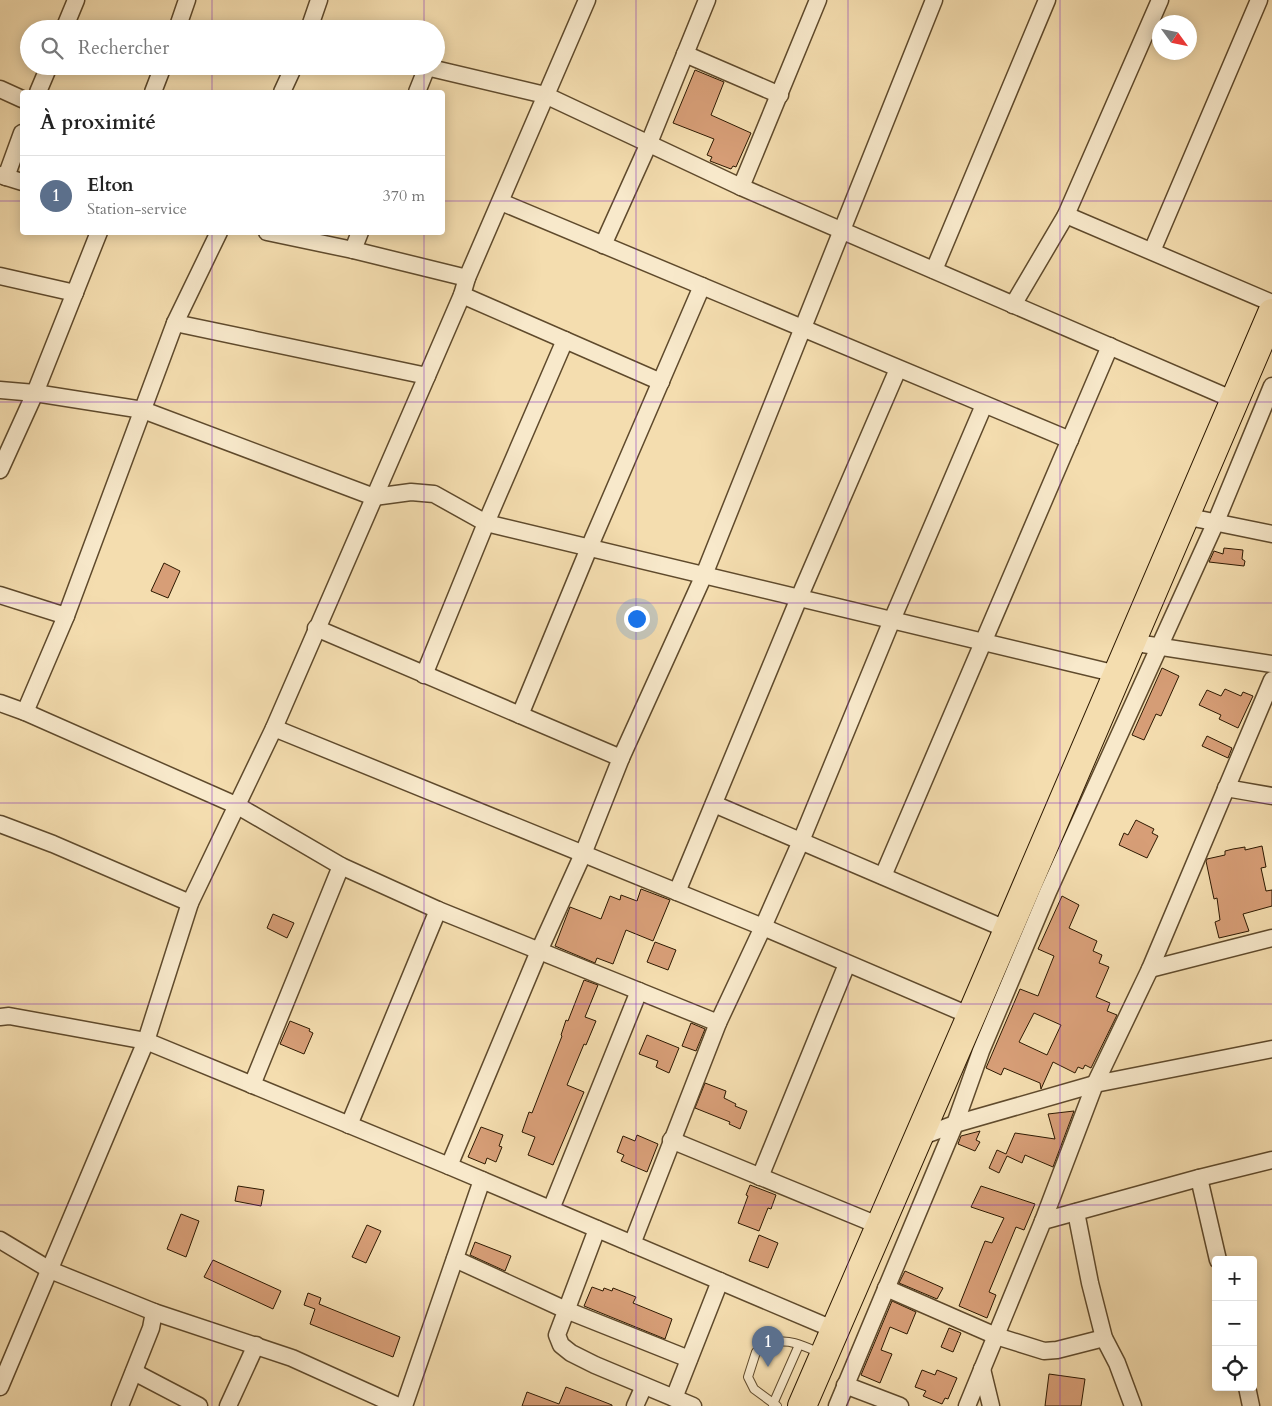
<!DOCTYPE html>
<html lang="fr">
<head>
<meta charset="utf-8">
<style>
  body { margin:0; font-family:Cardo,serif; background:#f6f6f6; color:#222 }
  .controls { position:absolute; right:15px; bottom:15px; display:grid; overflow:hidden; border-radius:5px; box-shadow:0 2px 12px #0003 }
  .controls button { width:45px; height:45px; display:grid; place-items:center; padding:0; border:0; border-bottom:1px solid #e0e0e0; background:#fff; color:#222; font:25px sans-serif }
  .compass { position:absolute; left:1152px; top:15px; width:45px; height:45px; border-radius:50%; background:#fff; box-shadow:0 2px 12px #0003; rotate:123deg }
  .you { position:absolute; left:636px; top:618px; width:18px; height:18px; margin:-12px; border:4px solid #fff; border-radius:50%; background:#1a73e8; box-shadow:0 0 0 8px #1a73e833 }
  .badge { display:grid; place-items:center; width:32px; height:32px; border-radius:50%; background:#8f2418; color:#fff; font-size:16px; font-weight:700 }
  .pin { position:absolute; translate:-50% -41px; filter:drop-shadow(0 1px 2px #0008) }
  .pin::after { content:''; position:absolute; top:26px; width:18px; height:15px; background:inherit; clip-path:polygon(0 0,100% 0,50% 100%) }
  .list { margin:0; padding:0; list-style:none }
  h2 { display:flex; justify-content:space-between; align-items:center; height:65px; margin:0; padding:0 20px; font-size:21px }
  h2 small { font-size:16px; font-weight:400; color:#767676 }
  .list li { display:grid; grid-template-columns:32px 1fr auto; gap:15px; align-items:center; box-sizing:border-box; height:80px; padding:0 20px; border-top:1px solid #e0e0e0 }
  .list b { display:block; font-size:19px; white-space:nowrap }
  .list p { margin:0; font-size:16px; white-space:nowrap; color:#767676 }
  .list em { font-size:16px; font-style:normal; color:#767676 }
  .icon { flex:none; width:28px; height:28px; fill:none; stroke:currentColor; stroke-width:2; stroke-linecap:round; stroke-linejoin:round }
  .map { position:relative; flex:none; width:1272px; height:1406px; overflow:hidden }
  .search { position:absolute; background:#fff; box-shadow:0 2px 12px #0003; left:20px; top:20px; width:425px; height:55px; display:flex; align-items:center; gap:12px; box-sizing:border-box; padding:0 18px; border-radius:28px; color:#767676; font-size:19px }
  .panel { position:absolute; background:#fff; box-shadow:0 2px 12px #0003; left:20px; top:90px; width:425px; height:145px; border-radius:5px }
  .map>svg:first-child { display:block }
  .building { fill:#d79e77; stroke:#2d1901; fill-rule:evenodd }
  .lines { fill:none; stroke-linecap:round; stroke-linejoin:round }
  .service-casing { stroke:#5f4a2c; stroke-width:10 }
  .minor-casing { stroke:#5f4a2c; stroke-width:19 }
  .trunk-casing { stroke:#2d1901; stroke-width:30 }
  .service { stroke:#f8e9cb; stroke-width:8 }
  .minor { stroke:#f8e9cb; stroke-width:16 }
  .trunk { stroke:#f4ddaf; stroke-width:28 }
  .grid { fill:none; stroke:#7b2cbf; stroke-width:1; stroke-opacity:0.55 }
</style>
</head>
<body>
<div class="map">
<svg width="1272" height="1406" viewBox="0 0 1272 1406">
  <rect width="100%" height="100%" fill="#f4ddaf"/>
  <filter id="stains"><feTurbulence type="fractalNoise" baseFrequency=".004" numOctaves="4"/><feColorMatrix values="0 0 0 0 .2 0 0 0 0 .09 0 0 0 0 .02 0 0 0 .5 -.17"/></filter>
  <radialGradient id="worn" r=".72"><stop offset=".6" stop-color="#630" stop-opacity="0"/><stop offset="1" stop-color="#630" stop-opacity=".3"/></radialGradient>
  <g class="building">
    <path d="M695 70 724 82 711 115 751 133 736 167 733 166 731 169 710 161 712 157 707 155 714 139 673 123Z"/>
    <path d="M1224 548 1243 550 1242 559 1245 561 1244 566 1209 562 1214 551 1223 554Z"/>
    <path d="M164 563 180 571 168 598 151 591Z"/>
    <path d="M1162 668 1179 676 1161 716 1156 714 1144 740 1132 735Z"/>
    <path d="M1225 689 1241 696 1243 692 1253 696 1238 728 1219 719 1221 715 1199 705 1207 690 1221 696Z"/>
    <path d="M1207 736 1232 748 1228 758 1202 746Z"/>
    <path d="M1136 820 1154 829 1152 833 1158 836 1147 858 1119 845 1124 833 1128 835Z"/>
    <path d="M1262 846 1266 867 1261 868 1266 891 1272 890V906L1243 914 1249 931 1219 938 1215 922 1220 920 1217 898 1214 899 1206 861 1207 859 1225 855V851L1233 849 1245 847V850Z"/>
    <path d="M641 889 670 900 653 941 626 930 613 964 597 958 595 963 555 946 570 907 601 919 610 896 620 900 621 895 637 901Z"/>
    <path d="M1062 896 1079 905 1069 928 1097 941 1093 951 1102 955 1099 963 1109 967 1096 997 1110 1003 1107 1011 1117 1015 1091 1068 1085 1065 1083 1069 1078 1067 1075 1073 1053 1062 1041 1089 1040 1083 1004 1068 1001 1075 986 1068 1020 989 1038 996 1054 956 1038 949ZM1034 1013 1061 1025 1047 1055 1019 1042Z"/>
    <path d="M273 914 294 923 287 938 267 928Z"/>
    <path d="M655 942 676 950 668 970 647 962Z"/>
    <path d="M584 980 598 985 585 1017 596 1021 586 1045 584 1044 567 1085 584 1092 553 1165 528 1155 535 1137 522 1132 529 1112 532 1113 562 1036 561 1035 566 1020 568 1021Z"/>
    <path d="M290 1021 310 1029 309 1031 313 1033 304 1054 280 1044Z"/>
    <path d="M691 1023 705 1029 696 1051 682 1046Z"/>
    <path d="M647 1035 679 1048 669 1073 656 1067 658 1061 639 1054Z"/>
    <path d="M705 1083 726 1091 724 1098 736 1104 735 1106 747 1111 740 1129 729 1124 730 1122 695 1108Z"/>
    <path d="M1074 1111 1053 1167 1025 1155 1022 1163 1007 1156 999 1173 989 1168 997 1150 1006 1154 1015 1133 1055 1139 1048 1114Z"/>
    <path d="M481 1127 503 1135 499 1146 502 1147 496 1162 487 1158 485 1164 468 1157Z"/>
    <path d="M980 1131 976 1140 980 1142 975 1151 958 1144 961 1136Z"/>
    <path d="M637 1135 658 1144 647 1172 621 1161 624 1155 617 1152 623 1136 635 1141Z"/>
    <path d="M750 1185 776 1195 771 1209 768 1208 759 1231 738 1223 748 1196 746 1195Z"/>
    <path d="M238 1186 264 1190 261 1206 235 1201Z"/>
    <path d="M981 1186 1035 1204 1024 1230 1016 1227 989 1292 996 1295 987 1318 959 1306 985 1241 992 1243 1004 1218 971 1207Z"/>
    <path d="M181 1214 199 1221 186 1257 167 1249Z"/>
    <path d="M367 1225 381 1231 366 1263 352 1257Z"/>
    <path d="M759 1235 778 1243 768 1268 749 1261Z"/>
    <path d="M475 1242 511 1256 505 1271 470 1255Z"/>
    <path d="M213 1260 281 1291 273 1309 204 1277Z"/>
    <path d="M905 1271 943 1288 937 1299 899 1283Z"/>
    <path d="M592 1287 603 1291 604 1288 612 1291 613 1288 636 1297 633 1303 672 1319 665 1339 584 1306Z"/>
    <path d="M308 1293 321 1298 319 1304 400 1337 393 1357 310 1324 315 1309 304 1305Z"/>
    <path d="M892 1301 916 1312 907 1334 890 1327 881 1350 892 1354 880 1383 861 1375Z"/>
    <path d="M949 1328 961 1333 953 1352 941 1347Z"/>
    <path d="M922 1370 935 1375 937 1370 957 1378 948 1399 945 1398 942 1404 923 1396 926 1391 915 1387Z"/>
    <path d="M1049 1374 1085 1379 1081 1406H1045Z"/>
    <path d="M566 1387 612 1405V1406H522L527 1392 559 1404Z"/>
  </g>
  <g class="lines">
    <g class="service-casing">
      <g id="service">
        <path d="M773 1404 799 1345"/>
        <path d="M777 1406 754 1389 748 1377 756 1352C762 1349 768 1345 774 1343 789 1338 806 1347 820 1353"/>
      </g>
    </g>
    <g class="minor-casing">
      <g id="minor">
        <path d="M64 29 76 0"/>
        <path d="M177 29 187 0"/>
        <path d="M309 29 319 0"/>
        <path d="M685 54 780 95"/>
        <path d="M422 66 545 95 741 187 1234 400"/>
        <path d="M0 89 22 99"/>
        <path d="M38 92 49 66"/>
        <path d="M153 92 163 66"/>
        <path d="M282 92 294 66"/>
        <path d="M417 92 427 67"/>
        <path d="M0 175 22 182"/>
        <path d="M6 177 22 133"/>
        <path d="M741 187 818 0"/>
        <path d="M501 202 1070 440"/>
        <path d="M1066 215 1272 303"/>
        <path d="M267 232 353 250 467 278"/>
        <path d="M603 245 649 143 707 0"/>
        <path d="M353 250 360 232"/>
        <path d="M1152 251 1259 0"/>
        <path d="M934 270 1047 0"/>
        <path d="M0 276 75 293"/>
        <path d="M462 295 661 382"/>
        <path d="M1013 305 1066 215 1160 0"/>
        <path d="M175 323 427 376"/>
        <path d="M0 390 35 393 143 410 374 497 411 492 434 494 486 523 1117 674"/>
        <path d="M0 470 35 393 99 232"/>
        <path d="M1184 516 1272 534"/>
        <path d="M0 595 66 616"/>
        <path d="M316 628 621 758"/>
        <path d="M1130 642 1272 664"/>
        <path d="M424 675 486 523 565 340"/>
        <path d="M0 703 25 712 238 806 341 866 438 910 718 1023"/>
        <path d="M25 712 66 616 175 323 219 232"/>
        <path d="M520 715 589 548 702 286"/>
        <path d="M274 728 763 927 971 1016"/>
        <path d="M1226 788 1272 796"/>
        <path d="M714 804 1008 930"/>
        <path d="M0 824 53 844 190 903"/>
        <path d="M883 876 1110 346"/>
        <path d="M677 892 799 598 898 369"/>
        <path d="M1150 969 1272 938"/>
        <path d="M0 1017 9 1016 146 1041 449 1166 835 1330"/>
        <path d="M252 1085 341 866"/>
        <path d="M349 1125 438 910"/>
        <path d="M917 1138 955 1124 1095 1084 1272 1049"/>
        <path d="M671 1140 880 1226"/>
        <path d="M449 1166 539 951 583 854 621 758 704 575 934 0"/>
        <path d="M760 1177 847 964"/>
        <path d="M1199 1178 1218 1260"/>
        <path d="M551 1209 639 991"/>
        <path d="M1076 1212 1090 1283 1104 1338 1117 1363 1133 1406"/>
        <path d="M1043 1221 1095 1084 1150 969 1272 680"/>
        <path d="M597 1229 557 1335 561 1345 571 1353 595 1365 693 1406"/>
        <path d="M0 1240 50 1270 154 1312 151 1328 120 1406"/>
        <path d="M632 1244 718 1023 763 927 801 841 892 620 984 405"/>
        <path d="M455 1259 566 1310 689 1359"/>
        <path d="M886 1288 996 1336 1044 1351 1057 1350 1104 1338"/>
        <path d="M154 1312 292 1358 398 1406"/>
        <path d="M982 1369 991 1406"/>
        <path d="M134 1372 199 1406"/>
        <path d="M845 1385 900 1406"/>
        <path d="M0 1387 146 1041 190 903 274 728 427 376 462 295 467 278 587 0"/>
        <path d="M1247 1387 1251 1406"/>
        <path d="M674 1398 720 1281"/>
        <path d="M228 1406 256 1345"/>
        <path d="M404 1406 482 1180"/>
        <path d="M635 1406 644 1386"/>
        <path d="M837 1406 955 1124 981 1051 1048 892 1215 524 1272 386"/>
        <path d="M967 1406 1043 1221 1199 1178 1272 1160"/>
      </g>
    </g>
    <g class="trunk-casing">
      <path id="trunk" d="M802 1406 971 1016 1272 313"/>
    </g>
    <use href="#service" class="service"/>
    <use href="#minor" class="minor"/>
    <use href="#trunk" class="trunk"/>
  </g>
  <path class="grid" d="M212 0V29M424 0V29M636 0V1406M848 0V1406M1060 0V1406M212 66V92M424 66V92M0 201H22M442 201H1272M212 232V1406M424 232V1406M0 402H1272M0 603H1272M0 803H1272M0 1004H1272M0 1205H1272"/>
  <rect width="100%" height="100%" filter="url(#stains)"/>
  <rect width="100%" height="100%" fill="url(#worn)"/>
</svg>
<div class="controls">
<button>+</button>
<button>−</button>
<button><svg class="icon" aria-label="locate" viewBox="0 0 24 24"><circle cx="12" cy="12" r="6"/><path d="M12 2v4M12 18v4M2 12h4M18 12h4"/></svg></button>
</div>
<svg class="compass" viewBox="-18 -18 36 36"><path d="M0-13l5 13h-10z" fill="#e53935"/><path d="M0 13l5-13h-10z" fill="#767676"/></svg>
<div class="you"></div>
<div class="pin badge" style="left:768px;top:1367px;background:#5c6f8a">1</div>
<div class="search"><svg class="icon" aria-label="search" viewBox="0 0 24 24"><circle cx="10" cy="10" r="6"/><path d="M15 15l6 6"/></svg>Rechercher</div>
<section class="panel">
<h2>À proximité<small></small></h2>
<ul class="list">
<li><span class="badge" style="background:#5c6f8a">1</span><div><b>Elton</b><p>Station-service</p></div><em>370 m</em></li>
</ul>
</section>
</div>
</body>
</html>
